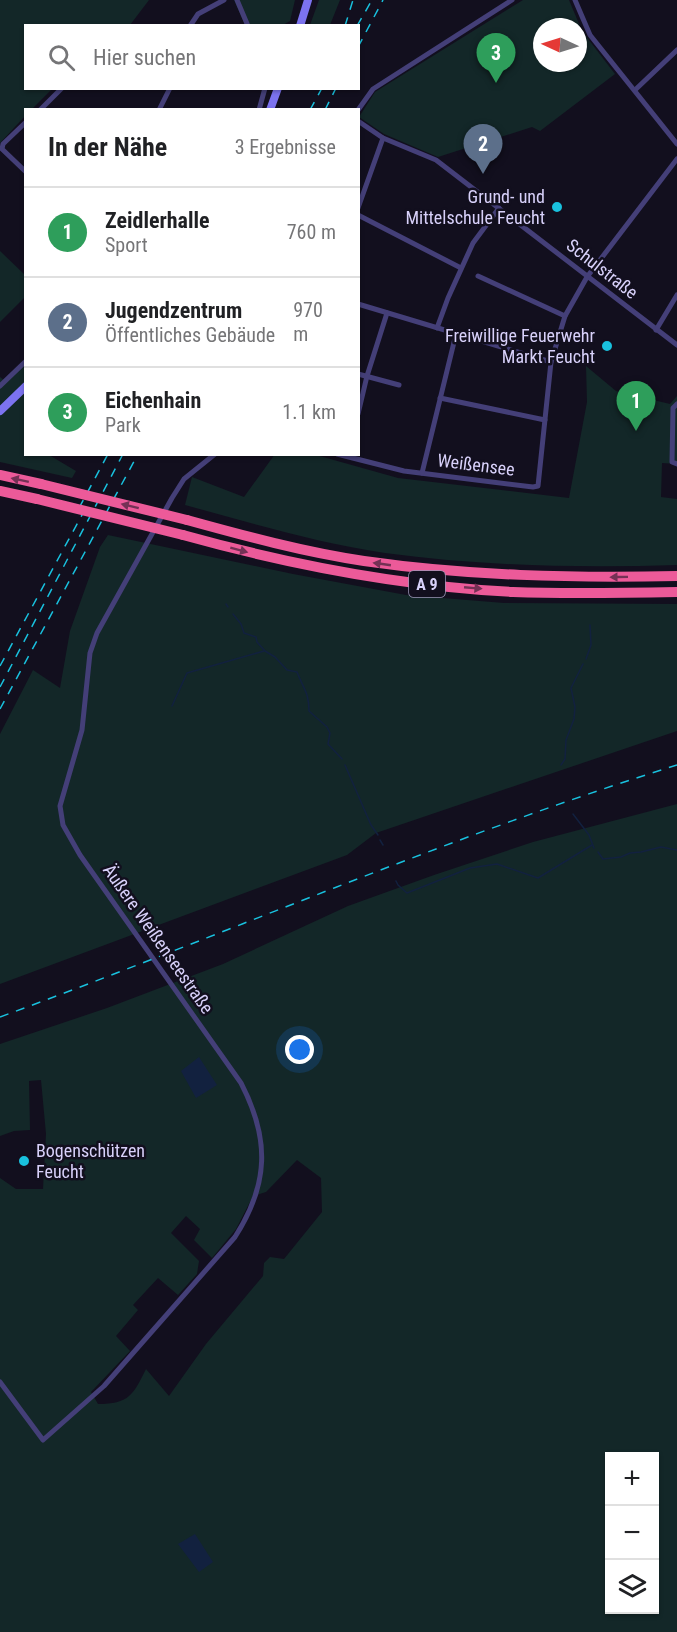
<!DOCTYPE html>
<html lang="de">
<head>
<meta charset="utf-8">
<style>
  body { margin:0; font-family:"Roboto Condensed",sans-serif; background:#f6f6f6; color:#202124 }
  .controls { position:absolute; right:18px; bottom:18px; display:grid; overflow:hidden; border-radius:0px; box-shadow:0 2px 4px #0004 }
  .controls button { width:54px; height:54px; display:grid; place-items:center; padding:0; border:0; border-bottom:2px solid #e0e0e0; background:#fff; color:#202124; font:30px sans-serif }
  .compass { position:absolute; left:533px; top:18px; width:54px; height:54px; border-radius:50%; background:#fff; box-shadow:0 2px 4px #0004; rotate:274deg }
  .you { position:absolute; left:300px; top:1050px; width:21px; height:21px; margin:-15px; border:4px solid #fff; border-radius:50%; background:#1a73e8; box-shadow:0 0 0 9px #1a73e833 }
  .badge { display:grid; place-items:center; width:39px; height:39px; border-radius:50%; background:#7c3aed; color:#fff; font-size:20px; font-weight:700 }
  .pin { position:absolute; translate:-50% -50px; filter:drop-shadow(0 2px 3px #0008) }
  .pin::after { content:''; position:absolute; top:32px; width:21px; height:18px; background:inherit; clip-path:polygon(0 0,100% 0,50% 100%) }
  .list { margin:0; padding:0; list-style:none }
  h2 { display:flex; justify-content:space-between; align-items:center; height:78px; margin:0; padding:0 24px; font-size:26px }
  h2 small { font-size:20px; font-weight:400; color:#757577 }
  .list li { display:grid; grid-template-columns:39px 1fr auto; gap:18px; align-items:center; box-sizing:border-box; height:90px; padding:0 24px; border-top:2px solid #e0e0e0 }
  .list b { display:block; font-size:22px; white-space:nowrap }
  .list p { margin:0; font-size:20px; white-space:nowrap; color:#757577 }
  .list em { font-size:20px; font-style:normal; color:#757577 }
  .icon { flex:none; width:33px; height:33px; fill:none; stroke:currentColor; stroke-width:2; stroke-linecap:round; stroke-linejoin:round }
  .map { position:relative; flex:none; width:677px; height:1632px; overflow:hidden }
  .search { position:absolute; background:#fff; box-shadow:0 2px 4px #0004; left:24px; top:24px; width:336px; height:66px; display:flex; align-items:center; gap:15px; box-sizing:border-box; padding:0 21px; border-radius:0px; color:#757577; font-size:22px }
  .panel { position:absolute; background:#fff; box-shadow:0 2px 4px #0004; left:24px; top:108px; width:336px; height:348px; border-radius:0px }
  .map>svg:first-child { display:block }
  .green { fill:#132728; fill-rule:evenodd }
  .water { fill:#12213f }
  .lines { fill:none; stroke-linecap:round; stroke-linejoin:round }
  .stream { stroke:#12213f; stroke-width:1.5 }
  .minor { stroke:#443f78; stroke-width:5 }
  .secondary { stroke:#7c73ef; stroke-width:8 }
  .motorway { stroke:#ec5a99; stroke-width:10 }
  .rail { stroke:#19c1de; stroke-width:1.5; stroke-dasharray:9 8; stroke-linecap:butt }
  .motorway-bridge { stroke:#ec5a99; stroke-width:10 }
  .oneway { fill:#743155 }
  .poi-dot { fill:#19c1de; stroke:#120f1e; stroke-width:2 }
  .labels { text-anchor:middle; stroke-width:5; stroke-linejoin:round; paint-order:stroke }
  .shield { fill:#120f1e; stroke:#9d97b8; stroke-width:1.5 }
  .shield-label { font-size:16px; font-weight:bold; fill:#d8d1fa }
  .poi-label { font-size:18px; fill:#d8d1fa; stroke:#120f1e; text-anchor:end }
  .street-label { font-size:18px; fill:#d8d1fa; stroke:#120f1e }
</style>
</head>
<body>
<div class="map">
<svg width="677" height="1632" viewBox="0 0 677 1632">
  <rect width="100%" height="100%" fill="#120f1e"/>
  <g class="green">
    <path d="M0 0H149L130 25 26 26V88L52 89 32 109 26 110 25 116 0 143Z"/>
    <path d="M234 0H295L290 21 281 26 245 25Z"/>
    <path d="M319 0H340L330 25H310Z"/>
    <path d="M523 0H569L582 31 615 74 540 131 532 127 438 157 384 134 359 117 375 92ZM542 27H578V63H542Z"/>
    <path d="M0 251 26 276 25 297 0 322Z"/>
    <path d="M25 364 26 454 49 455 76 471 72 478 0 462V377L5 381Z"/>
    <path d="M586 366 616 391 670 404 677 396V464L662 463 661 497 677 499V565C579 568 482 566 385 553 317 543 251 523 185 505L192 477 244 497 275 454 316 455 398 478 569 498 587 402Z"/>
    <path d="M108 535 293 574 406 595 504 603 677 604V731L376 833 347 855 0 984V734L33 670 60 688 70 631 100 547Z"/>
    <path d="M677 804V1632H0V1178L16 1189H43L46 1134 41 1080 29 1081 30 1130 14 1131 0 1136V1044L107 1008 223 964 348 906 434 875 533 842ZM297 1160 321 1178 322 1212 284 1259 270 1257 264 1263 263 1276 206 1344 169 1396 146 1369C133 1395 129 1404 98 1404L91 1392 130 1351 116 1336 138 1310 133 1305 158 1278 178 1295 197 1274 199 1261 171 1233 186 1216 200 1229 194 1240 212 1258 236 1229 253 1196 266 1192ZM610 1456H654V1610H610Z"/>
  </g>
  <g class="water">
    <path d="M199 1057 217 1085 196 1098 181 1071Z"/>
    <path d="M195 1534 213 1562 199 1572 178 1544Z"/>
  </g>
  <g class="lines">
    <g class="stream">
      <path d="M226 604 228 607"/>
      <path d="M233 614 241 624 244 633 256 637 257 642 265 651 275 657 287 670 297 672C303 688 309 692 309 711L327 727 330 733 328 744 342 759"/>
      <path d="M586 659 591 645 590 625"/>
      <path d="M172 706 187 673 264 651"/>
      <path d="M345 765 371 825 378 835"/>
      <path d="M561 765 565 759 566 740 574 719 575 707 571 688 583 664"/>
      <path d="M573 814 589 835 594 848"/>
      <path d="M380 840 383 845"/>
      <path d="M598 852 603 859 621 857 630 853 641 852 661 847 677 850"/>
      <path d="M396 881 398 885 407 893 470 868 497 864 538 878 592 845"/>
    </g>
    <g class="minor">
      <path d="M237 0 248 26"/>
      <path d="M575 0 590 35 677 144"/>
      <path d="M190 26 198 14 224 0"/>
      <path d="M635 90 677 50"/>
      <path d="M40 110 62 88"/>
      <path d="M159 110 170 88"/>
      <path d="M259 110 265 88"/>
      <path d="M358 110 373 89 512 0"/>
      <path d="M358 121 383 138 436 160 677 345"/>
      <path d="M26 122 3 144 2 149 26 172"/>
      <path d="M358 208 383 138"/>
      <path d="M358 215 461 268"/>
      <path d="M478 276 565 316"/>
      <path d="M358 304 551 362"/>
      <path d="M437 328 448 298 473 243 499 208"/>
      <path d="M656 330 677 295"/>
      <path d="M358 374 399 385"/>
      <path d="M0 386 26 361"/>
      <path d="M440 398 545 420"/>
      <path d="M677 404 673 408 672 462 677 464"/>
      <path d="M358 414 367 376 387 313"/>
      <path d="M337 454 404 471 533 487 538 486 551 362 565 316 587 277 677 159"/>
      <path d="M422 473 456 334"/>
      <path d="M0 1382 43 1440 104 1386 235 1237C269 1184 270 1139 241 1083L80 855 63 825 60 806 82 730 90 653 97 633 172 498 184 479 215 454"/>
    </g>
    <g class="secondary">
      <path d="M300 26 308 0"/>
      <path d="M270 110 278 88"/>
      <path d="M0 411 26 386"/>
    </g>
    <g class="motorway">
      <path d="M0 475 41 484"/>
      <path d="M0 491 37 499"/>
      <path d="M187 520C245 536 304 552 364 561 468 576 572 578 677 576"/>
      <path d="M183 535C291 565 401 586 513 592 568 594 623 593 677 592"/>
    </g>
    <g class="rail">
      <path d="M345 26 353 0"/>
      <path d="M357 26 372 0"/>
      <path d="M358 47 383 0"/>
      <path d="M310 110 322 88"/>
      <path d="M325 110 336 88"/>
      <path d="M79 508 108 454"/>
      <path d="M0 666 89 502"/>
      <path d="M0 687 123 454"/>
      <path d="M0 709 138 454"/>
      <path d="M0 1017C226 934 447 837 677 765"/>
    </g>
    <g class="motorway-bridge">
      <path d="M41 484 187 520"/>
      <path d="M37 499 183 535"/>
    </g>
  </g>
  <defs><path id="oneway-solid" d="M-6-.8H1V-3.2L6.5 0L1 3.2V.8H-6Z" transform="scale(1.5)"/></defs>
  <g class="oneway">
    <use href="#oneway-solid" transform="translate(20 480) rotate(-168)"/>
    <use href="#oneway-solid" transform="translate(130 506) rotate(-166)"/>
    <use href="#oneway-solid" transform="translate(239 550) rotate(15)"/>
    <use href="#oneway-solid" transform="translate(382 564) rotate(-172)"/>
    <use href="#oneway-solid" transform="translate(619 577) rotate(179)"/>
    <use href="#oneway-solid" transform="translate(473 588) rotate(5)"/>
  </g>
  <g class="poi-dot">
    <circle cx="557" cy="207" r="6"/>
    <circle cx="607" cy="346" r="6"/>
    <circle cx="24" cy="1161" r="6"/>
  </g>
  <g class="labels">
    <rect class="shield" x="409" y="571" width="36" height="26" rx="4.5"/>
    <g class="shield-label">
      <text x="427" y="590">A 9</text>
    </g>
    <g class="poi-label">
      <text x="545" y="203">Grund- und<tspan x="545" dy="21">Mittelschule Feucht</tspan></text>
      <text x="595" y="342">Freiwillige Feuerwehr<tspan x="595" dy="21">Markt Feucht</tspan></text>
      <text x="36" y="1157" text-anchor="start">Bogenschützen<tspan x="36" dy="21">Feucht</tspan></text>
    </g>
    <g class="street-label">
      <text transform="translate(602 269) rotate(38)" y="6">Schulstraße</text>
      <text transform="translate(476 465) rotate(7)" y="6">Weißensee</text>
      <text transform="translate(158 939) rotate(55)" y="6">Äußere Weißenseestraße</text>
    </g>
  </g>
</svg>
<div class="controls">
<button>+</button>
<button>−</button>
<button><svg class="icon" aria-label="layers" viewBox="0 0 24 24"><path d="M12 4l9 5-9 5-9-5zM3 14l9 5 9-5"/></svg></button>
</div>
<svg class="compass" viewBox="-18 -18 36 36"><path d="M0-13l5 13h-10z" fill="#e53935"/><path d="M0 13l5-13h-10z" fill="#757577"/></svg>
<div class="you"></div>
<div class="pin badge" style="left:636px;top:431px;background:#2e9e5b">1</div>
<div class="pin badge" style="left:483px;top:174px;background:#5c6f8a">2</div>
<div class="pin badge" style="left:496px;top:83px;background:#2e9e5b">3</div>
<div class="search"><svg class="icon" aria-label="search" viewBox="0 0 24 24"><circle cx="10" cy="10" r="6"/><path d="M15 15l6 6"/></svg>Hier suchen</div>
<section class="panel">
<h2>In der Nähe<small>3 Ergebnisse</small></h2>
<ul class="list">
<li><span class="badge" style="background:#2e9e5b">1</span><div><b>Zeidlerhalle</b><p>Sport</p></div><em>760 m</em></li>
<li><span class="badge" style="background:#5c6f8a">2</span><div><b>Jugendzentrum</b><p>Öffentliches Gebäude</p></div><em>970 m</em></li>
<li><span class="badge" style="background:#2e9e5b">3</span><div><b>Eichenhain</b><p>Park</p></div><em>1.1 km</em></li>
</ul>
</section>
</div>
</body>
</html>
